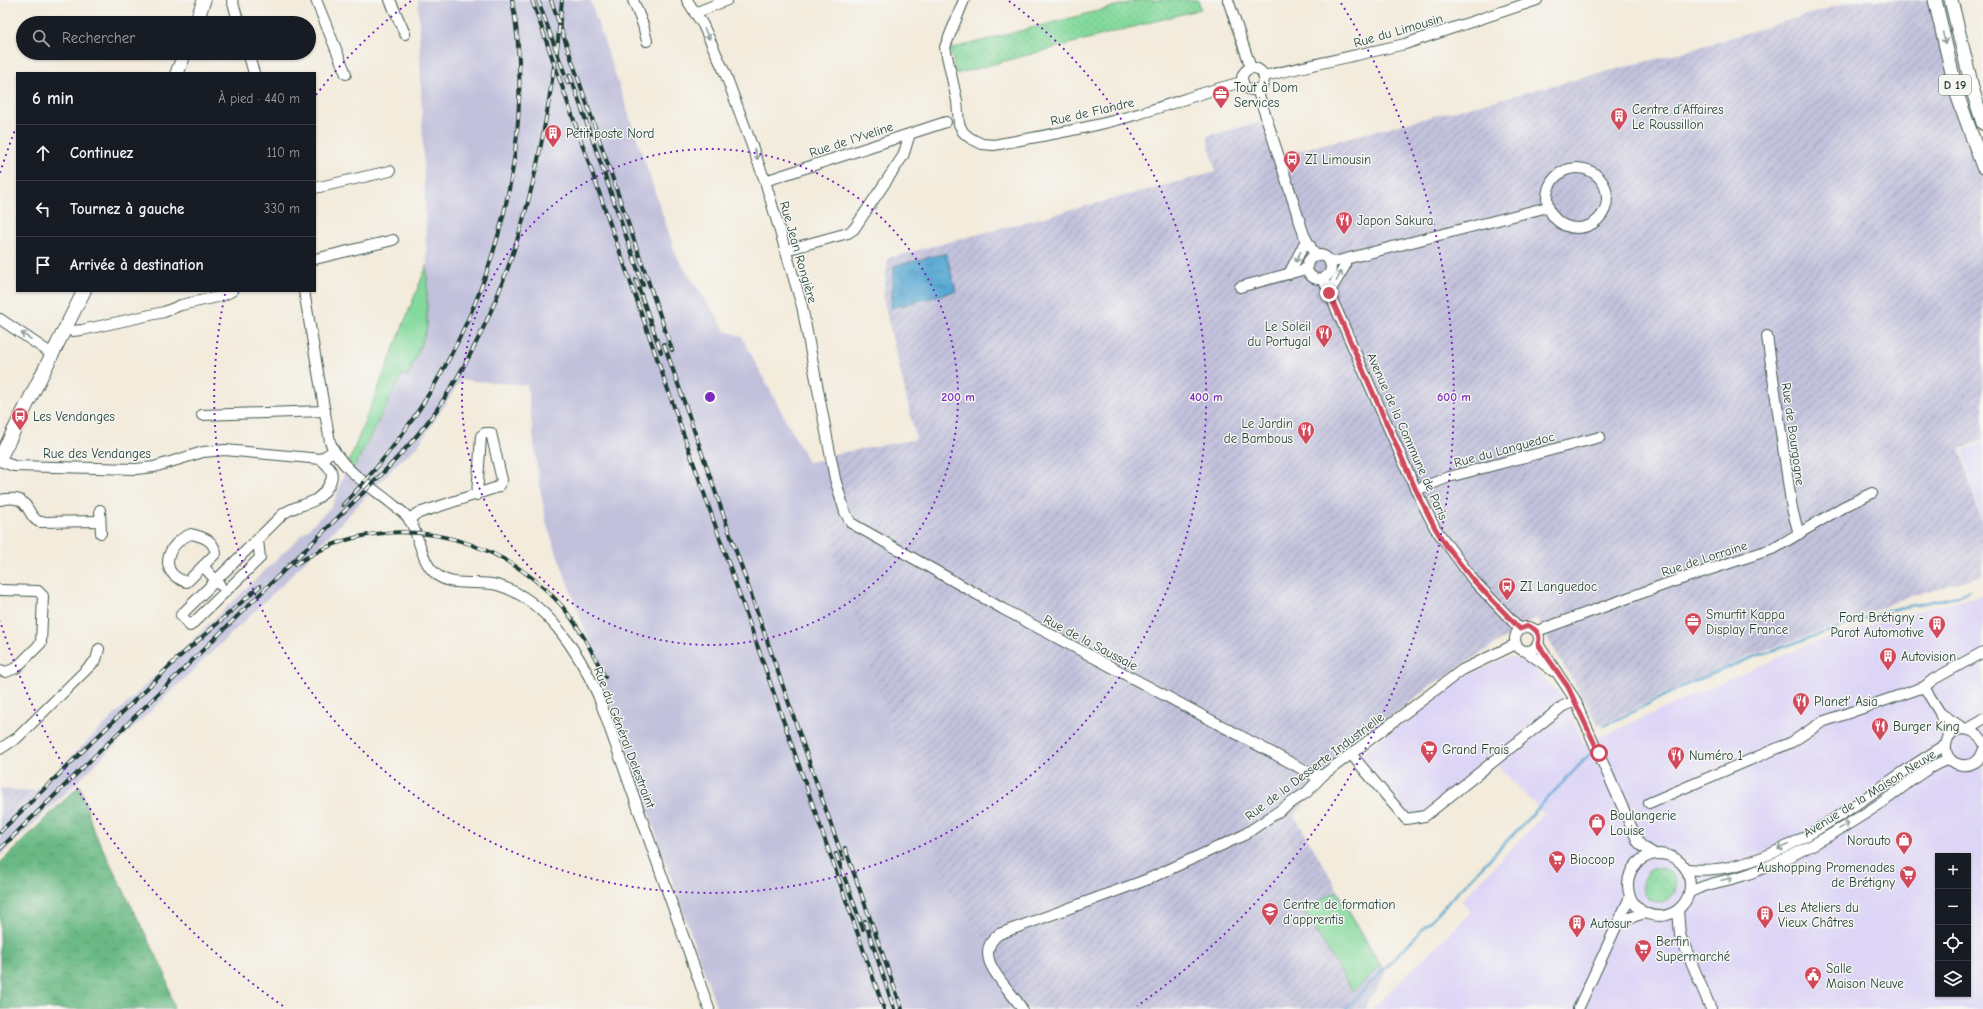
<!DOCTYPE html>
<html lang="fr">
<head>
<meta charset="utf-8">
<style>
  body { margin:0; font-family:"Comic Neue",sans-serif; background:#20242c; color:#f1f3f6 }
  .controls { position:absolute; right:12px; bottom:12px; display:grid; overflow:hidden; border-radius:0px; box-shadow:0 1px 3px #0004 }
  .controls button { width:36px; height:36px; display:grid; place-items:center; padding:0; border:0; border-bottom:1px solid #363941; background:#171b24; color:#f1f3f6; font:20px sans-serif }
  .stop { position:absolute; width:12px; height:12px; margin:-9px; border:3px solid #d1495b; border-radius:50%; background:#fff }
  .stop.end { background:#d1495b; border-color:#fff; box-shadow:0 1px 4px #0008 }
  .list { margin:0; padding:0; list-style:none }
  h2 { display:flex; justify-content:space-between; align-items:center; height:52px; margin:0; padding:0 16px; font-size:17px }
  h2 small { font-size:13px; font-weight:400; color:#9ea1a6 }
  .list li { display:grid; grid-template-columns:26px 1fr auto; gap:12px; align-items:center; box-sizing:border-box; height:56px; padding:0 16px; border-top:1px solid #363941 }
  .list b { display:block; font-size:15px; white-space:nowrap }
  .list em { font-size:13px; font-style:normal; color:#9ea1a6 }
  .icon { flex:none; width:22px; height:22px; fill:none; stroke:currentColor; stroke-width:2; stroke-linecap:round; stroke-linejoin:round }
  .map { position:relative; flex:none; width:1983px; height:1009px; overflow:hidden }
  .search { position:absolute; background:#171b24; box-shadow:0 1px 3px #0004; left:16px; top:16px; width:300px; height:44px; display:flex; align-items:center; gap:10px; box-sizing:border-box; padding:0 14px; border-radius:22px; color:#9ea1a6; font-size:15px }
  .panel { position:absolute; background:#171b24; box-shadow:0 1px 3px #0004; left:16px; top:72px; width:300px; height:220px; border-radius:0px }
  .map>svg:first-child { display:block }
  .built { fill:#ddd5f6; fill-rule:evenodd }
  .industrial { fill:url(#industrial-furrows) }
  .railway { fill:#c2c1dc }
  .grass { fill:url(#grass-dots); stroke:#528b68 }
  .forest { fill:url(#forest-crowns); stroke:#457b5c }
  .garden { fill:#84d99c; stroke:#528b68 }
  .water { fill:url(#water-ripples); stroke:#3c7283 }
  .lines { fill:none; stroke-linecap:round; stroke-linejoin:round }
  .stream { stroke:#58a7d2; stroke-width:2.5 }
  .minor-casing { stroke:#3f574d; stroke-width:12 }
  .major-casing { stroke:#3f574d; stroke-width:15 }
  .minor { stroke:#fff; stroke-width:10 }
  .major { stroke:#fff; stroke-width:13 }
  .rail-casing { stroke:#1f3d34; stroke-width:4 }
  .rail { stroke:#f6f6f2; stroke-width:2.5; stroke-dasharray:8; stroke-linecap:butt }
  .oneway { stroke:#8f9e9a }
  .route { stroke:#d1495b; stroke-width:5 }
  .ring { fill:none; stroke:#7b2cbf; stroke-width:2; stroke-dasharray:2 4 }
  .labels { text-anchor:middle; stroke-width:3; stroke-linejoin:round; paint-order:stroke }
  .shield { fill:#f6f6f2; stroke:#60746d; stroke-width:1 }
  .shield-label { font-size:12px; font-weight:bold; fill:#1f3d34 }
  .street-label { font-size:13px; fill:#1f3d34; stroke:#f6f6f2 }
  .poi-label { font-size:13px; fill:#1f3d34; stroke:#f6f6f2; text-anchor:start }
  .centre { fill:#7b2cbf; stroke:#f6f6f2; stroke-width:2 }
  .ring-label { font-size:12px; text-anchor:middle; font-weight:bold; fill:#7b2cbf; stroke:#f6f6f2; stroke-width:3; stroke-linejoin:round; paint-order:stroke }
</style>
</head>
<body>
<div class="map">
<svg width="1983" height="1009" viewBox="0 0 1983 1009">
  <defs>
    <pattern id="industrial-furrows" width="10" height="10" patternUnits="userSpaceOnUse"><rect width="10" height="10" fill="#c2c1dc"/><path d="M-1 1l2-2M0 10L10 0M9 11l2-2" fill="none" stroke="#9d9eb3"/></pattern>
    <pattern id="grass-dots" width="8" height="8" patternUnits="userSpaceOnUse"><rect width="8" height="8" fill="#84d99c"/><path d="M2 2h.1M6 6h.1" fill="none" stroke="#72bb87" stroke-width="1.8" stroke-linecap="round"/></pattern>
    <pattern id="forest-crowns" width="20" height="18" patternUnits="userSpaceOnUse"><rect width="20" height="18" fill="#6bb984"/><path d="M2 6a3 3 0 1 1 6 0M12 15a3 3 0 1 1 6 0" fill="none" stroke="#57986d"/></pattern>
    <pattern id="water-ripples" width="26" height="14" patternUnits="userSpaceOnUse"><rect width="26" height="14" fill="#58a7d2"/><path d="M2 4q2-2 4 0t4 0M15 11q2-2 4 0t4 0" fill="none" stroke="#4889ab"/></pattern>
  </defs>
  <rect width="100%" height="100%" fill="#f6f6f2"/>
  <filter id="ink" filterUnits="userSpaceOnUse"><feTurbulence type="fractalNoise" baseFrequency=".025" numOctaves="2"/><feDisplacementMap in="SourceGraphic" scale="8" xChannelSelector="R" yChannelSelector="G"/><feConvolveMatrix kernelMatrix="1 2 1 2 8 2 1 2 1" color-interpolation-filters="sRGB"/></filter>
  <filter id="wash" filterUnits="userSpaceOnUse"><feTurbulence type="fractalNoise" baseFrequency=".012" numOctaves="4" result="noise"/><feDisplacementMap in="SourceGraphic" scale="16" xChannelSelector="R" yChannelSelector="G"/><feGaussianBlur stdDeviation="0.9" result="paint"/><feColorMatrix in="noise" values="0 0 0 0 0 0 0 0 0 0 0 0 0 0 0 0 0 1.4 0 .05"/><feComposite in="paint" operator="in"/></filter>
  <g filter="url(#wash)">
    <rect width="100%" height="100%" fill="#f3ebdb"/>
    <g class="built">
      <path d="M1983 443V525L1963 450Z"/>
      <path d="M1983 595V1009H1371L1471 912 1461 901 1544 814 1497 765 1419 826 1360 755 1427 702 1457 680 1508 657 1525 661 1564 699 1584 744 1804 646 1905 614ZM1938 856H1968V994H1938Z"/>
    </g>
    <g class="industrial">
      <path d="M1856 0H1934L1956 94 1983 175V440L1960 449 1983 527V575L1902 599 1847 622 1751 655 1659 696 1599 726 1536 618 1430 686 1364 739 1294 815 1386 972 1366 1006 1369 1009H1022L995 973 989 947 950 896 872 673 823 523 840 518 836 510 827 459 835 454 916 439 883 298 888 258 1216 172 1207 136 1266 121 1277 156 1687 51Z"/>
      <path d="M0 789 34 791 0 825Z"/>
    </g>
    <path class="railway" d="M418 0H590L677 257 726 331 742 337 808 462 827 459 836 510 840 518 823 523 872 673 950 896 989 947 988 952 1022 1009H717L594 655 547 526 539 482 527 385 461 380 418 446 401 460 287 580 0 856V825L332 506 348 464 355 468 402 375 408 376 427 329V265Z"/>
    <g class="grass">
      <path d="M1140 0H1198L1201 9 956 74 950 49Z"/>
      <circle cx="1659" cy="885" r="17"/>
    </g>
    <path class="forest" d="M80 785 93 829 165 973 174 1009H0V863Z"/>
    <g class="garden">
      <path d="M427 265V329L408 376 402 375 354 468 348 464Z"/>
      <path d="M1336 891 1380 966 1353 992 1304 911Z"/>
    </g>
    <path class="water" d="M946 253 956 291 891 308 894 266Z"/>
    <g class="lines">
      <g class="stream">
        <path d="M1604 726 1686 685 1748 659 1890 610 1958 596 1970 590"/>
        <path d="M1346 1009 1591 753"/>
      </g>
    </g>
  </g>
  <g filter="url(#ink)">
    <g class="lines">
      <g class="minor-casing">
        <g id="minor">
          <path d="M232 0 239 23"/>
          <path d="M316 0 346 74"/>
          <path d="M390 0 405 34"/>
          <path d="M633 0 643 25 647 41"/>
          <path d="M687 0 703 25 725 73 765 181 802 306 835 479 845 512 851 523 1003 609 1293 764 1313 775H1323"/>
          <path d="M964 0 945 47 957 101 959 124 963 132 970 138 982 144 994 145C1041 136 1092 128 1138 114 1173 104 1207 90 1243 82"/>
          <path d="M1228 0 1251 68"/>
          <path d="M695 13 727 0"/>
          <path d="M248 53 254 73"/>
          <circle cx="1253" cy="79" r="11"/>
          <path d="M1264 76 1405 44 1537 0"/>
          <path d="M1257 89 1304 235 1315 255"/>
          <circle cx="1577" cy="198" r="30"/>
          <path d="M765 181 946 122"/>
          <path d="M315 188 390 171"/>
          <path d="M786 250 848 233 854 229 903 156 910 134"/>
          <circle cx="1319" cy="267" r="12"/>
          <path d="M315 259 393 240"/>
          <path d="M1330 263 1548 207"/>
          <path d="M1289 274 1306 240"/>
          <path d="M1323 279 1416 490 1435 528 1474 581 1520 629"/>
          <path d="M1240 287 1306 269"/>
          <path d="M304 291 330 442C340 468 370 486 391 503 397 508 405 513 409 519 421 537 420 565 440 577 456 587 479 580 497 585 545 598 579 653 598 695L709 1009"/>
          <path d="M1329 293 1345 266V260"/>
          <path d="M0 319 52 354"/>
          <path d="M65 328 72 331 82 330 164 312 181 305 222 296 232 291"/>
          <path d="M1767 336 1792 509 1799 534"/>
          <path d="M202 415 325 411"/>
          <path d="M0 461 14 466 136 469 154 467 203 452 225 450 321 459 333 451"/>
          <path d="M1416 490 1449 477 1600 437"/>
          <path d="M0 500C5 499 11 498 16 499 29 501 29 519 40 522L100 521"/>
          <path d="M100 510 101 533"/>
          <path d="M409 520 416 514 498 487 502 480 491 433H485L481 436 477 495"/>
          <path d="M191 534C204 537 213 540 216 553L187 582C156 573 167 543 191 534Z"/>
          <path d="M258 540 260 558 190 626 181 615 283 514C293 506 304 506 315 500 323 495 335 481 331 471 329 466 324 463 321 459"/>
          <path d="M203 566 220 585"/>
          <path d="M0 590 38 591 43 596 41 643 16 668 6 672 0 670"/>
          <circle cx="1527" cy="639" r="12"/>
          <path d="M1537 631 1669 583 1775 548 1843 507 1872 493"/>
          <path d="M1538 644 1574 698 1638 842 1643 847 1655 854"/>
          <path d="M1526 651 1553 671"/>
          <path d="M1924 687 1940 713 1945 729 1950 735"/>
          <path d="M1940 713 1963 728"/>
          <path d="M1967 729 1983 719"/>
          <path d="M1983 742C1975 725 1948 724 1946 746 1944 769 1978 772 1983 751"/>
          <path d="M0 749 17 738 96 660 99 649"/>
          <path d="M1351 754 1406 819 1425 816 1563 706 1576 701"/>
          <path d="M1649 803 1792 742 1822 722 1924 687 1934 679 1983 652"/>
          <circle cx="1659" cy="885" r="31"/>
          <path d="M1687 869C1776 880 1872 786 1946 745"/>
          <path d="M1690 892C1708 883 1721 882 1739 877 1765 869 1790 857 1814 844 1838 831 1862 816 1884 801 1906 786 1924 767 1950 759"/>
          <path d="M1678 910 1680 935 1711 1009"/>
          <path d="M1618 925 1629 918 1645 913"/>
          <path d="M1022 1009C1011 988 968 957 999 934L1146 880 1244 835 1307 792 1323 775 1462 670 1516 644"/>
          <path d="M1578 1009 1630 897"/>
        </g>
      </g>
      <g class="major-casing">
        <g id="major">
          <path d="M1935 0 1957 94 1983 167"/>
          <path d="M1951 0 1973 91 1983 123"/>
          <path d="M196 23 204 0"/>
          <path d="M177 73 185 53"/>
          <path d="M0 458 84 291"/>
        </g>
      </g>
      <use href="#minor" class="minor"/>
      <use href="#major" class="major"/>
      <g class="rail-casing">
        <g id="rail">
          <path d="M532 0 884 1009"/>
          <path d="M538 0 568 83"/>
          <path d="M551 0 672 350"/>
          <path d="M557 50 562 0"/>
          <path d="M570 75 643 285"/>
          <path d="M636 280 661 352"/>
          <path d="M664 344 843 859"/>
          <path d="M343 505C436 408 497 287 515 153 521 102 522 51 512 0"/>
          <path d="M295 565C379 506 496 531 561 605 580 627 592 652 605 677"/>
          <path d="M0 832 177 659 260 586"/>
          <path d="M845 848 902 1009"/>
          <path d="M0 849 370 486C395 461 418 437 438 408 507 307 538 186 554 66"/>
          <path d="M836 854 863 929"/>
          <path d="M865 921 894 1009"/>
        </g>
      </g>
      <use href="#rail" class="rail"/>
    </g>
    <defs><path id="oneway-shaft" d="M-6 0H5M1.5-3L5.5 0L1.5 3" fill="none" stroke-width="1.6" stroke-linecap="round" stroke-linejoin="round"/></defs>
    <g class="oneway">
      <use href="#oneway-shaft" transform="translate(707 34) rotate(63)"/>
      <use href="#oneway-shaft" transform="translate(1944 38) rotate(77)"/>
      <use href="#oneway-shaft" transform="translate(756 154) rotate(72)"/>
      <use href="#oneway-shaft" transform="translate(1298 257) rotate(117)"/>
      <use href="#oneway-shaft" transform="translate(1339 276) rotate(-61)"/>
      <use href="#oneway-shaft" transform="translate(26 336) rotate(-147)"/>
      <use href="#oneway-shaft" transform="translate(1844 826) rotate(-32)"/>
      <use href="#oneway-shaft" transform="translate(1783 847) rotate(156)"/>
      <use href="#oneway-shaft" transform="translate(1727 879) rotate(-12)"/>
    </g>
  </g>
  <g class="lines" filter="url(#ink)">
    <path class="route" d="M1329 293 1416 490 1435 528 1447 547 1474 581 1520 629 1528 626C1537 629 1541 635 1538 644L1568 687 1599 753"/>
  </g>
  <g class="ring">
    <circle cx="710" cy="397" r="248"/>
    <path d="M316 95A496 496 0 0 1 411 1M1009 1A496 496 0 1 1 225 294"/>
    <path d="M283 1006A744 744 0 0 1 0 621M0 173A744 744 0 0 1 15 130M1341 3A744 744 0 0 1 1137 1006"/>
  </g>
  <defs>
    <g id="office-pin" transform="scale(0.9)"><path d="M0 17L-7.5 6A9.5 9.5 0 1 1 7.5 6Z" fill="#d1495b" stroke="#f6f6f2"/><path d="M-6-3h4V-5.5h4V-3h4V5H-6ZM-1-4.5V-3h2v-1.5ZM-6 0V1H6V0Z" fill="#fff"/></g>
    <g id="building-pin" transform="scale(0.9)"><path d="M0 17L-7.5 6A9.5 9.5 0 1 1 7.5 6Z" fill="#d1495b" stroke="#f6f6f2"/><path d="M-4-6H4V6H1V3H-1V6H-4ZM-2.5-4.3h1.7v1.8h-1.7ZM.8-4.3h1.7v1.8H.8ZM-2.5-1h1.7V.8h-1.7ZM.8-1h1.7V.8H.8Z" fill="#fff"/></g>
    <g id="bus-pin" transform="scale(0.9)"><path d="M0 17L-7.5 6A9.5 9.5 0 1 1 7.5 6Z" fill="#d1495b" stroke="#f6f6f2"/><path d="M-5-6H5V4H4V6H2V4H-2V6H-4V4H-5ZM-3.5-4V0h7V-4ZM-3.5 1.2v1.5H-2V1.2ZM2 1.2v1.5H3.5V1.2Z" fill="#fff"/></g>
    <g id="restaurant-pin" transform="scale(0.9)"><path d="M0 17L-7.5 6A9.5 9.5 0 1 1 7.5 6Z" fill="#d1495b" stroke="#f6f6f2"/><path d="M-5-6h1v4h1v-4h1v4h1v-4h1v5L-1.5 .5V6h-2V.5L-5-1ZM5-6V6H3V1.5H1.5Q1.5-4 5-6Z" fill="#fff"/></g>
    <g id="supermarket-pin" transform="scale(0.9)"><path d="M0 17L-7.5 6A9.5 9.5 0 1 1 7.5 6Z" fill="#d1495b" stroke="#f6f6f2"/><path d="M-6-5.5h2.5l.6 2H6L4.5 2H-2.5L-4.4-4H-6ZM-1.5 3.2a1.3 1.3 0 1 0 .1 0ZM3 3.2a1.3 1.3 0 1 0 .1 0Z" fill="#fff"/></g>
    <g id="shop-pin" transform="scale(0.9)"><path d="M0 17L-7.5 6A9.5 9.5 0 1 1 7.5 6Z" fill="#d1495b" stroke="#f6f6f2"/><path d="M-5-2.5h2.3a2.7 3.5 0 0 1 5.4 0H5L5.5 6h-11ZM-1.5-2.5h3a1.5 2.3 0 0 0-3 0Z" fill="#fff"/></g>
    <g id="school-pin" transform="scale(0.9)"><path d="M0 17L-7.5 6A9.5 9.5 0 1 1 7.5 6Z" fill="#d1495b" stroke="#f6f6f2"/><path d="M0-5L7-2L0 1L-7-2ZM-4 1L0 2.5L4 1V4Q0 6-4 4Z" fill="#fff"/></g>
    <g id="civic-pin" transform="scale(0.9)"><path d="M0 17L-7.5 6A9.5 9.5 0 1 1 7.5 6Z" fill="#d1495b" stroke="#f6f6f2"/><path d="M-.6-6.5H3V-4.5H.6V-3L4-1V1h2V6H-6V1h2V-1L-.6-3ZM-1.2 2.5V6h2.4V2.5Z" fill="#fff"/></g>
  </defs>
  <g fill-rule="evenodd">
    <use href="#office-pin" x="1221" y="94"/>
    <use href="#building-pin" x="1619" y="116"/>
    <use href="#building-pin" x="553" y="133"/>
    <use href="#bus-pin" x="1292" y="159"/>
    <use href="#restaurant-pin" x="1344" y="220"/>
    <use href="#restaurant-pin" x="1324" y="333"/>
    <use href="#bus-pin" x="20" y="416"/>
    <use href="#restaurant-pin" x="1306" y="430"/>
    <use href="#bus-pin" x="1507" y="586"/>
    <use href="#office-pin" x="1693" y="621"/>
    <use href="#building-pin" x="1937" y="624"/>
    <use href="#building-pin" x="1888" y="656"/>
    <use href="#restaurant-pin" x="1801" y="701"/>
    <use href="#restaurant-pin" x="1880" y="726"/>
    <use href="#supermarket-pin" x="1429" y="749"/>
    <use href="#restaurant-pin" x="1676" y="755"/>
    <use href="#shop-pin" x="1597" y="822"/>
    <use href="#shop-pin" x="1904" y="840"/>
    <use href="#supermarket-pin" x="1557" y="859"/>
    <use href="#supermarket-pin" x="1908" y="874"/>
    <use href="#school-pin" x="1270" y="911"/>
    <use href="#building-pin" x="1765" y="914"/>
    <use href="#building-pin" x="1577" y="923"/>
    <use href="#supermarket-pin" x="1643" y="948"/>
    <use href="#civic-pin" x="1813" y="975"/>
  </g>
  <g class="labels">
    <rect class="shield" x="1939" y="75" width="32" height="20" rx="3"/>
    <g class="shield-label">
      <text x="1955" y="89">D 19</text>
    </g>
    <g class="street-label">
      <text transform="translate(1398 30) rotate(-16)" y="5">Rue du Limousin</text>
      <text transform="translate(1092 111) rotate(-13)" y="5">Rue de Flandre</text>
      <text transform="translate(851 139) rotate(-18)" y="5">Rue de l'Yveline</text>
      <text transform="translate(799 252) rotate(74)" y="5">Rue Jean Rongière</text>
      <text transform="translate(1794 434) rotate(82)" y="5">Rue de Bourgogne</text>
      <text transform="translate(1408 436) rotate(66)" y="5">Avenue de la Commune de Paris</text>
      <text transform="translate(1504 449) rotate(-15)" y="5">Rue du Languedoc</text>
      <text x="97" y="458">Rue des Vendanges</text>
      <text transform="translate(1704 558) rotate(-18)" y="5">Rue de Lorraine</text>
      <text transform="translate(1091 642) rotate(28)" y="5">Rue de la Saussaie</text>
      <text transform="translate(625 737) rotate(69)" y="5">Rue du Général Delestraint</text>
      <text transform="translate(1314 766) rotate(-37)" y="5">Rue de la Desserte Industrielle</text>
      <text transform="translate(1869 793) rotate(-32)" y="5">Avenue de la Maison Neuve</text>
    </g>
    <g class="poi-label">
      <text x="1234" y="92">Tout à Dom<tspan x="1234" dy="15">Services</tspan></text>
      <text x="1632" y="114">Centre d’Affaires<tspan x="1632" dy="15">Le Roussillon</tspan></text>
      <text x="566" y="138">Petit poste Nord</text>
      <text x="1305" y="164">ZI Limousin</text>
      <text x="1357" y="225">Japon Sakura</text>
      <text x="1311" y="331" text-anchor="end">Le Soleil<tspan x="1311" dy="15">du Portugal</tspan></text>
      <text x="33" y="421">Les Vendanges</text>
      <text x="1293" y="428" text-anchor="end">Le Jardin<tspan x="1293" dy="15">de Bambous</tspan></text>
      <text x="1520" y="591">ZI Languedoc</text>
      <text x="1706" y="619">Smurfit Kappa<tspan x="1706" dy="15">Display France</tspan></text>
      <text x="1924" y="622" text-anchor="end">Ford Brétigny -<tspan x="1924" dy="15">Parot Automotive</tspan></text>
      <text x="1901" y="661">Autovision</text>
      <text x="1814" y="706">Planet' Asia</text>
      <text x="1893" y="731">Burger King</text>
      <text x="1442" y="754">Grand Frais</text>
      <text x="1689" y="760">Numéro 1</text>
      <text x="1610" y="820">Boulangerie<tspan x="1610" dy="15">Louise</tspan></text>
      <text x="1891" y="845" text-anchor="end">Norauto</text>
      <text x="1570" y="864">Biocoop</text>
      <text x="1895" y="872" text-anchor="end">Aushopping Promenades<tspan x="1895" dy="15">de Brétigny</tspan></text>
      <text x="1283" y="909">Centre de formation<tspan x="1283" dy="15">d'apprentis</tspan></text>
      <text x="1778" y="912">Les Ateliers du<tspan x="1778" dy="15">Vieux Châtres</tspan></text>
      <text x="1590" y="928">Autosur</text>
      <text x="1656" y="946">Berfin<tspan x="1656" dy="15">Supermarché</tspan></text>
      <text x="1826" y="973">Salle<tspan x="1826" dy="15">Maison Neuve</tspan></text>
    </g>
  </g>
  <circle cx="710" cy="397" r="6" class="centre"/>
  <g class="ring-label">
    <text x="958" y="401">200 m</text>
    <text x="1206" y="401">400 m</text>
    <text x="1454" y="401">600 m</text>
  </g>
</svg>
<div class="controls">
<button>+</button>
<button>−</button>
<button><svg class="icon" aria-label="locate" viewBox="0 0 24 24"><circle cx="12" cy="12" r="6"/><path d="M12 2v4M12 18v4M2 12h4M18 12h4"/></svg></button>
<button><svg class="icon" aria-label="layers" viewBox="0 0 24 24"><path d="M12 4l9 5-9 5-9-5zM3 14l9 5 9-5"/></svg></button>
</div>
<div class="stop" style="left:1599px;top:753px"></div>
<div class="stop end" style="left:1329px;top:293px"></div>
<div class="search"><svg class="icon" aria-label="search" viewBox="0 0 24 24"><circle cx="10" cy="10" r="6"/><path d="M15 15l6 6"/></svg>Rechercher</div>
<section class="panel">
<h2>6 min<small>À pied · 440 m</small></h2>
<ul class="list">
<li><svg class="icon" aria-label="ahead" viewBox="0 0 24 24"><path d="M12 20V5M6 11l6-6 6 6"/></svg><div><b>Continuez</b></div><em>110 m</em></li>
<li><svg class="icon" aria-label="left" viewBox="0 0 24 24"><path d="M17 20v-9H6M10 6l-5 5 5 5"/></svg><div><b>Tournez à gauche</b></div><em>330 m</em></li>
<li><svg class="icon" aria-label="arrive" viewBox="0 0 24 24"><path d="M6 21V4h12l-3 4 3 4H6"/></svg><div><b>Arrivée à destination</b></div></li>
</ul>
</section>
</div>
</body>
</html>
